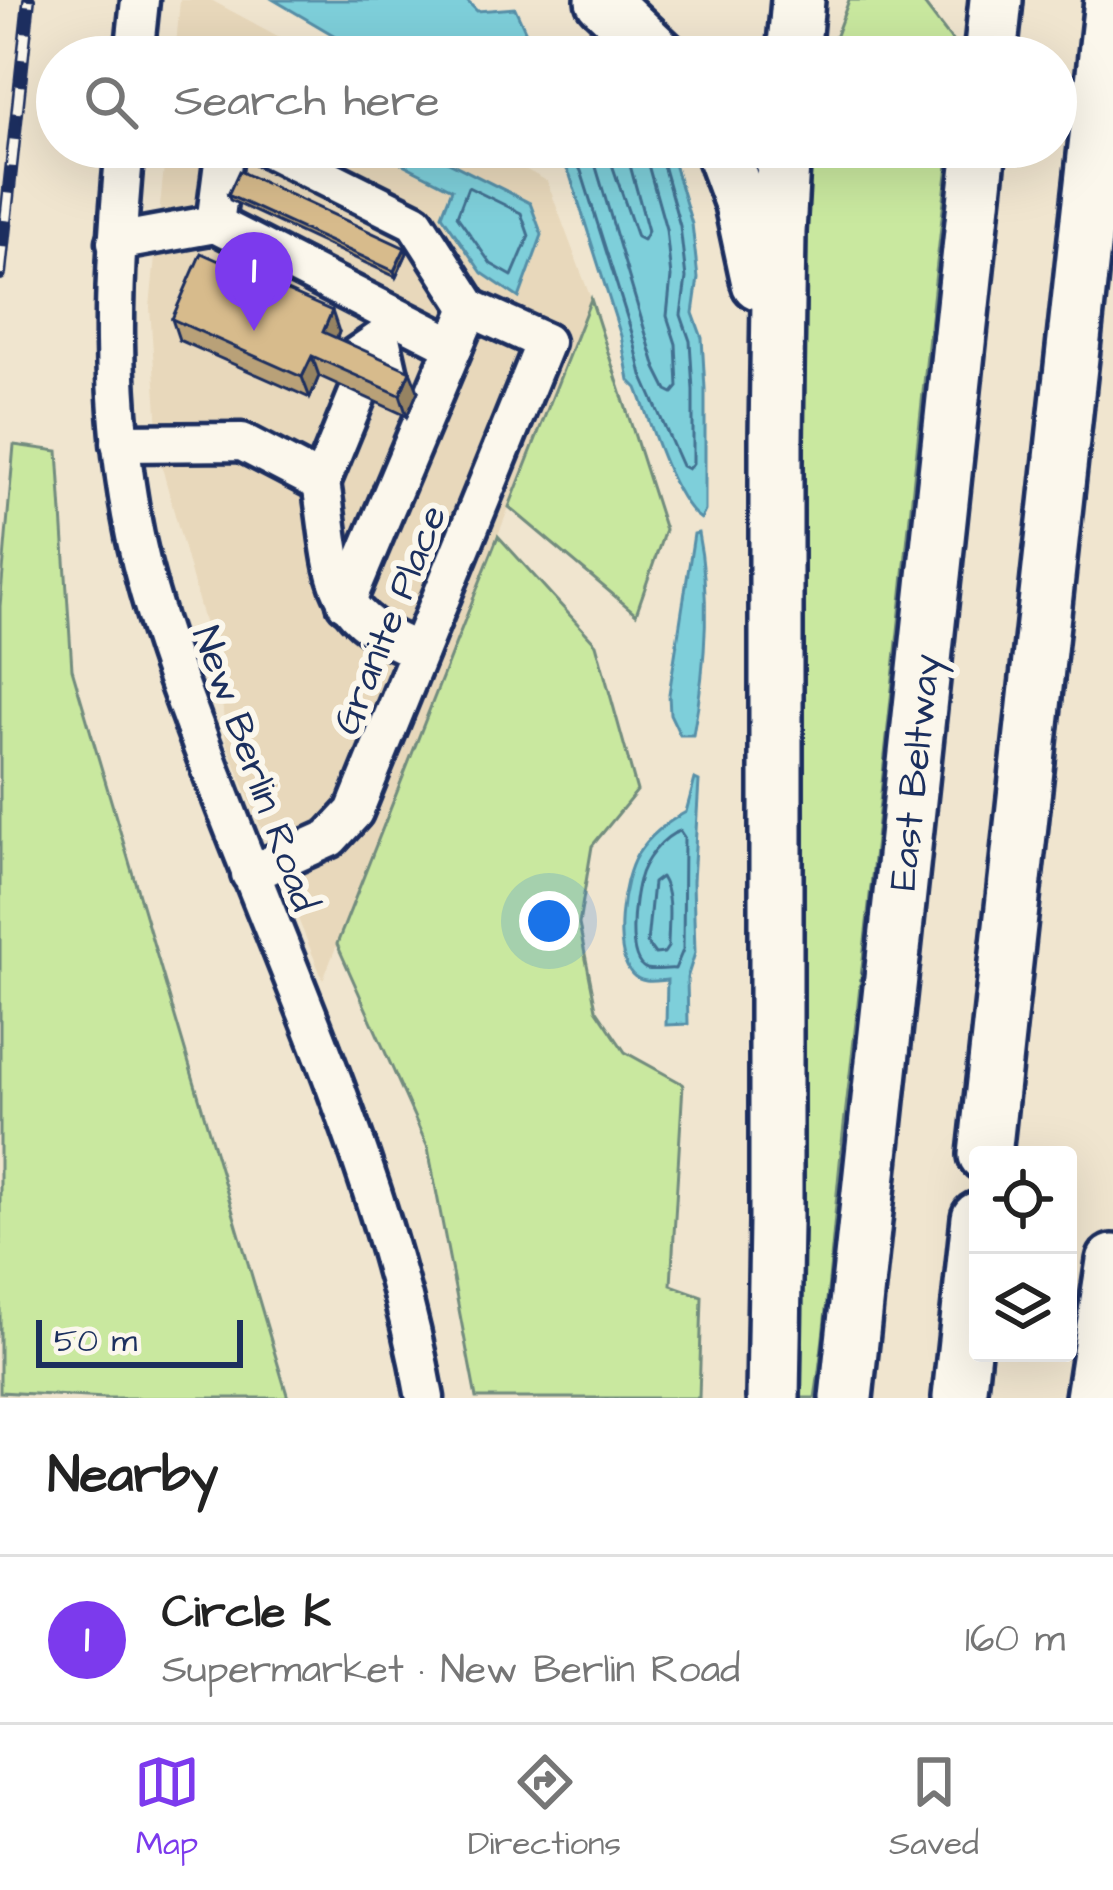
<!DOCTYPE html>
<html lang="en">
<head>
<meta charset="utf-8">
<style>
  body { margin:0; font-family:"Architects Daughter",sans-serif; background:#f2f2f2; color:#222 }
  .controls { position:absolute; right:36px; bottom:36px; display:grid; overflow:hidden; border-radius:12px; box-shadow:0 12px 48px #0002 }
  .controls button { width:108px; height:108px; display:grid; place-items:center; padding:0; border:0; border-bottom:3px solid #e0e0e0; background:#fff; color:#222; font:60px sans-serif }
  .scale { position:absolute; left:36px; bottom:30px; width:207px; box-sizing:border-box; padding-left:12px; border:6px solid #1b2f5e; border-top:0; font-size:33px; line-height:42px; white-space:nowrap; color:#1b2f5e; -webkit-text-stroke:9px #fbf7ec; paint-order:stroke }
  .you { position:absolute; left:549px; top:921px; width:42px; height:42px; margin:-30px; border:9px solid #fff; border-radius:50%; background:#1a73e8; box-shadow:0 0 0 18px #1a73e833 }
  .badge { display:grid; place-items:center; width:78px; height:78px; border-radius:50%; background:#7c3aed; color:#fff; font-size:39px; font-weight:700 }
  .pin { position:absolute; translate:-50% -99px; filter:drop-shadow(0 3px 6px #0008) }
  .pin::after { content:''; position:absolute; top:63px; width:42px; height:36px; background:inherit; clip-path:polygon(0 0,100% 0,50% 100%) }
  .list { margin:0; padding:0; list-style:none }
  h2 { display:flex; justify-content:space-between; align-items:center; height:156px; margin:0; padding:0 48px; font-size:51px }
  h2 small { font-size:39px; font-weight:400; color:#767676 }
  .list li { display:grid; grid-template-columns:78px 1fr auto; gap:36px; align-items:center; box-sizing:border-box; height:168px; padding:0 48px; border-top:3px solid #e0e0e0 }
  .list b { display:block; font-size:45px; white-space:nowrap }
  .list p { margin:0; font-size:39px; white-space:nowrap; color:#767676 }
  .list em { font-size:39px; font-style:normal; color:#767676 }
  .icon { flex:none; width:66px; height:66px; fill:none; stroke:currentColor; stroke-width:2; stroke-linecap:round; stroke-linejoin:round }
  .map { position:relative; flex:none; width:1113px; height:1398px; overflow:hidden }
  .search { position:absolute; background:#fff; box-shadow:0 12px 48px #0002; left:36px; right:36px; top:36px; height:132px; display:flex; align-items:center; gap:30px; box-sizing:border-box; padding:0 42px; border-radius:66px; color:#767676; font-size:45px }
  .sheet { height:324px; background:#fff }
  nav { display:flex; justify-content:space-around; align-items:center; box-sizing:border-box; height:168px; border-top:3px solid #e0e0e0; background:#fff; font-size:33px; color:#767676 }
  nav a { display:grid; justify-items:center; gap:6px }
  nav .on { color:#7c3aed }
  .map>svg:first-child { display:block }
  .built { fill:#e8d8bb }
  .green { fill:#c9e89f; stroke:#728c7e; stroke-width:3 }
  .water { fill:#7ecfda; stroke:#568fa8; stroke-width:3 }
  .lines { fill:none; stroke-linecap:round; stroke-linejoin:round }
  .shore { stroke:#436f90; stroke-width:3 }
  .minor-casing { stroke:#1b2f5e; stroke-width:45 }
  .highway-casing { stroke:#1b2f5e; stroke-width:60 }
  .minor { stroke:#fbf7ec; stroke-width:36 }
  .highway { stroke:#fbf7ec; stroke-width:51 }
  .rail-casing { stroke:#1b2f5e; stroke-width:14 }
  .rail { stroke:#fbf7ec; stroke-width:9; stroke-dasharray:27; stroke-linecap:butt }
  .wall { fill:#b9a178; stroke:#1b2f5e; stroke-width:3 }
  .shaded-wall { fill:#968362; stroke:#1b2f5e; stroke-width:3 }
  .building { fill:#d7bb8c; stroke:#1b2f5e; stroke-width:3 }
  .labels { text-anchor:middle; stroke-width:12; stroke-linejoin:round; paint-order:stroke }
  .street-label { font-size:39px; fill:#1b2f5e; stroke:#fbf7ec }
</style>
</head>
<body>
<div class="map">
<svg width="1113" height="1398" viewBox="0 0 1113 1398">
  <rect width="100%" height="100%" fill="#f0e5cf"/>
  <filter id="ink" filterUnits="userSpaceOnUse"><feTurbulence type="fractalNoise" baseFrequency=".00833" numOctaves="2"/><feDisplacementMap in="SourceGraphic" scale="24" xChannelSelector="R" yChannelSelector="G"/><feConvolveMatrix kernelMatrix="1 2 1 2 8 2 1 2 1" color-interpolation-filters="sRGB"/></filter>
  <g filter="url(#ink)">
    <g class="built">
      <path d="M180 0H211L317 57H175Z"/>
      <path d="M166 147H484L547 181 591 299 323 980 226 742 220 681 160 460 150 307Z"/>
    </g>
    <g class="green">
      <path d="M849 0H921L960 51V57H828Z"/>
      <path d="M806 147H950C913 467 884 788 846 1108 834 1204 830 1302 815 1398H793L798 402Z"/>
      <path d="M591 299 665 530 636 614 509 507Z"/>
      <path d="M14 445 58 451 72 669 288 1398H105L0 1392V606Z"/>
      <path d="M498 536 596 644 637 791 592 846 579 924 596 1009 625 1052 683 1084 671 1285 702 1296 699 1398H476L428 1148 337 944Z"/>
    </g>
    <g class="water">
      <path d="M274 0H466L477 11 515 8 537 57H371Z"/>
      <path d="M369 147H419L530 203 542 235 519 298 482 273 442 215 452 189Z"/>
      <path d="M534 147H669L692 224 698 278 693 313 702 338 705 389V511L701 519C673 501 650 421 637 388L629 380 621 336 570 175 564 164Z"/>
      <path d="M698 533C711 597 705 671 693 735H680L670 714 669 694 694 534Z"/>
      <path d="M695 779 699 781 693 881 695 953 687 978 688 1024 666 1025 667 980C655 981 641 984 632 974 612 952 622 879 637 855 650 835 666 823 686 812Z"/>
    </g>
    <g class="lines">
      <g class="shore">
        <path d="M559 147 573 156 581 171 632 333 642 375 682 466 688 469 693 463V390L690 341 681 315 686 278 680 226 658 147"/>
        <path d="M585 147 596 167 656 368 667 390 673 393 678 387 676 344 667 316 671 277 666 229 643 147"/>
        <path d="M606 147 637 237 643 240 648 231 625 147"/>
        <path d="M468 187 521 213 529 236 512 276 491 264 457 216Z"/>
        <path d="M680 831 684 837 683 950 675 969C668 968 655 971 647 969 625 962 634 898 639 880 643 862 663 836 680 831Z"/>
        <path d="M661 877C673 896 668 924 668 947L664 953 655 954 647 943 653 883Z"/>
      </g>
      <g class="minor-casing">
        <g id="minor">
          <path d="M134 57 140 0"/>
          <path d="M125 147C112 281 108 403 135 536 153 620 184 699 214 778 291 982 387 1183 425 1398"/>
          <path d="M265 147 415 222 470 308"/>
          <path d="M215 224 225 147"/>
          <path d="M116 242 215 224 454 346"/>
          <path d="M349 361 381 339 390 379"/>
          <path d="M120 443 242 442 321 483C336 573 323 614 419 651"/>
          <path d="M321 483 358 393"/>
          <path d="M250 874 330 838 354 812 545 342 470 308 346 603"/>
        </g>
      </g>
      <g class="highway-casing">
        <g id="highway">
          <path d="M602 0 662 57"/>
          <path d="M793 57 798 0"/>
          <path d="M990 57 996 0"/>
          <path d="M720 147 741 204 758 283"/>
          <path d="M985 1155 1111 0"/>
          <path d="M773 1398 776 1223V439L779 232 784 147"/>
          <path d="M846 1398 980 147"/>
          <path d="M959 1398 978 1218"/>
          <path d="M1092 1398 1113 1261"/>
        </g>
      </g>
      <use href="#minor" class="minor"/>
      <use href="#highway" class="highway"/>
      <g class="rail-casing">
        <path id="rail" d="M0 274 29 0"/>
      </g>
      <use href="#rail" class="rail"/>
    </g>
    <g class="wall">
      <path d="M228 195 407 253 396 277 230 200Z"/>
      <path d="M172 319 339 332 337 338 418 391 407 416 319 376 310 398 179 340Z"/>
    </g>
    <g class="shaded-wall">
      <path d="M405 248 407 253 396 277 394 271Z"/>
      <path d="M332 311 339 332 330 352 323 332Z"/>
      <path d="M312 356 319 376 310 398 302 377Z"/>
      <path d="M410 371 418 391 407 416 400 395Z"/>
    </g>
    <g class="building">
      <path d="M239 171 405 248 394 271 228 195Z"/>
      <path d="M201 253 332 311 323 332 410 371 400 395 312 356 302 377 172 319Z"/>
    </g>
  </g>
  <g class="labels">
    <g class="street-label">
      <text transform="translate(388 619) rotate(-68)" y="14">Granite Place</text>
      <text transform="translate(257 768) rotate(70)" y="14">New Berlin Road</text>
      <text transform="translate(913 772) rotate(-84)" y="14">East Beltway</text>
    </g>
  </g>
</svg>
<div class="controls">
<button><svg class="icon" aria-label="locate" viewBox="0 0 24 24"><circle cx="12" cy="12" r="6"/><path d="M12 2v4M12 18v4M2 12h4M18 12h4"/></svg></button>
<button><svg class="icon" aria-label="layers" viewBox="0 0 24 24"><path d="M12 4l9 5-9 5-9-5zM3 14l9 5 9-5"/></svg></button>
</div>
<div class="scale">50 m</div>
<div class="you"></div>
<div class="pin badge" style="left:254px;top:331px">1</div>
<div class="search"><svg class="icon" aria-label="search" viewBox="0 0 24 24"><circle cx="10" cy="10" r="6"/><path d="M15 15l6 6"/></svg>Search here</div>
</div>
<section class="sheet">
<h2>Nearby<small></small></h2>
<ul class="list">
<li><span class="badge">1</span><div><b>Circle K</b><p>Supermarket · New Berlin Road</p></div><em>160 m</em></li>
</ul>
</section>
<nav>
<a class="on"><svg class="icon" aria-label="map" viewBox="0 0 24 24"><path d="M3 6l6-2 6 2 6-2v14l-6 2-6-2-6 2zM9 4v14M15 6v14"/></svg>Map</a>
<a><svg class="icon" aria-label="directions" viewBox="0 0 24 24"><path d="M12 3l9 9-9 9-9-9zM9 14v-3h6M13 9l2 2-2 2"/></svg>Directions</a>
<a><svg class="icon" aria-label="saved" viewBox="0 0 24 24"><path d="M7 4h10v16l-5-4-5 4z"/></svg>Saved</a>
</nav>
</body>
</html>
